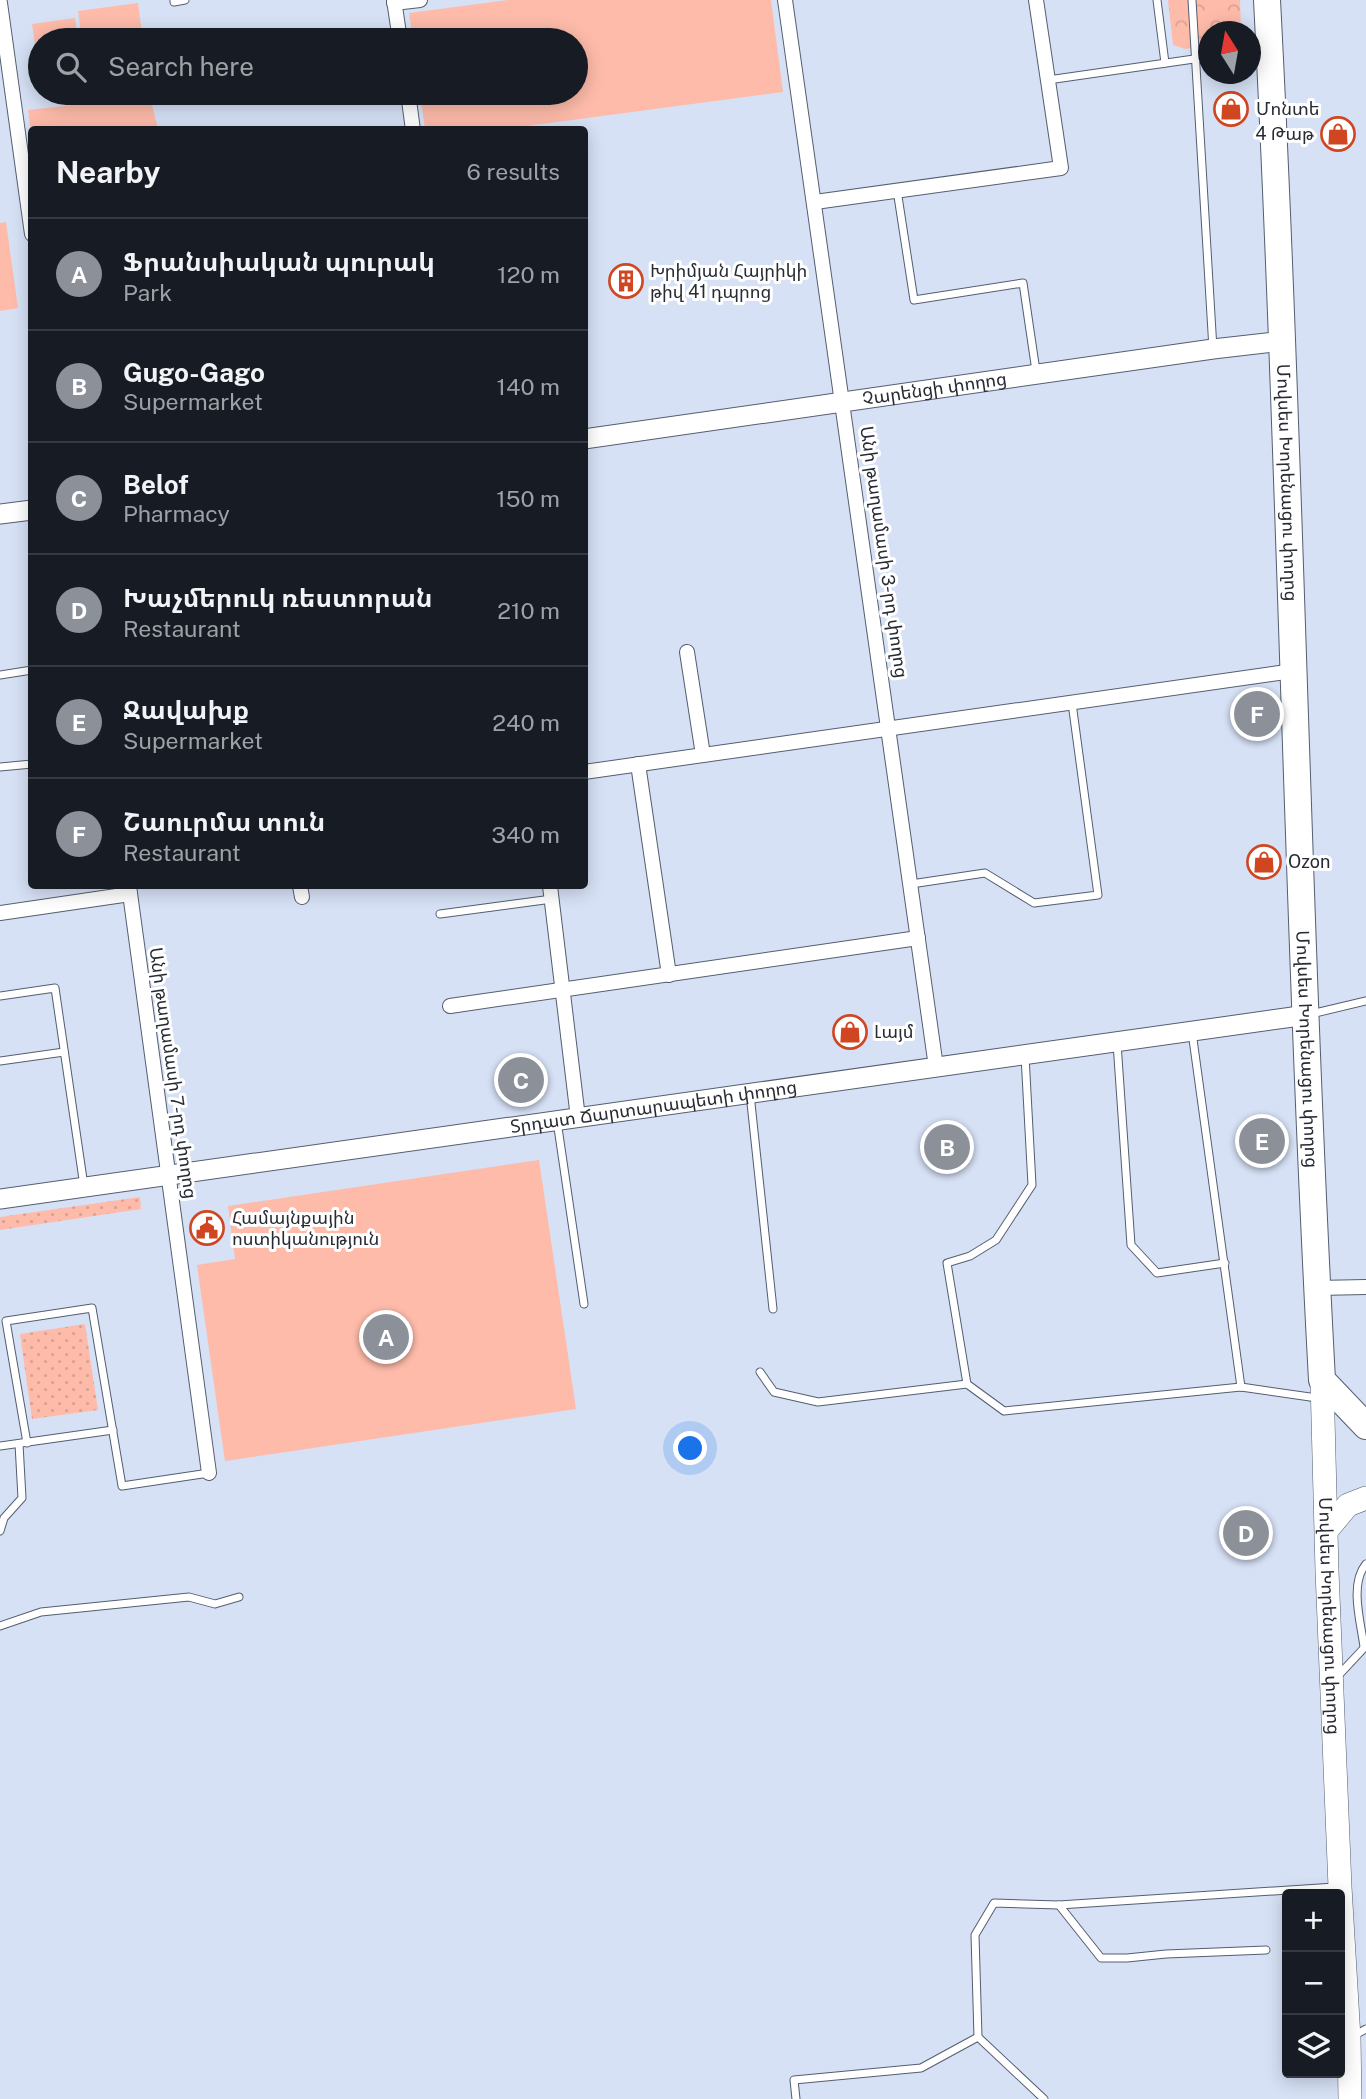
<!DOCTYPE html>
<html lang="en">
<head>
<meta charset="utf-8">
<style>
  body { margin:0; font-family:"Public Sans","Noto Sans Armenian",sans-serif; background:#242831; color:#f1f3f6 }
  .controls { position:absolute; right:21px; bottom:21px; display:grid; overflow:hidden; border-radius:7px; box-shadow:0 4px 18px #0003 }
  .controls button { width:63px; height:63px; display:grid; place-items:center; padding:0; border:0; border-bottom:2px solid #363941; background:#171b24; color:#f1f3f6; font:35px sans-serif }
  .compass { position:absolute; left:1198px; top:21px; width:63px; height:63px; border-radius:50%; background:#171b24; box-shadow:0 4px 18px #0003; rotate:349deg }
  .you { position:absolute; left:691px; top:1449px; width:24px; height:24px; margin:-18px; border:5px solid #fff; border-radius:50%; background:#1a73e8; box-shadow:0 0 0 10px #1a73e833 }
  .badge { display:grid; place-items:center; width:46px; height:46px; border-radius:50%; background:#8c9099; color:#fff; font-size:23px; font-weight:700 }
  .pin { position:absolute; translate:-50% -50%; border:4px solid #fff; box-shadow:0 2px 7px #0006 }
  .list { margin:0; padding:0; list-style:none }
  h2 { display:flex; justify-content:space-between; align-items:center; height:91px; margin:0; padding:0 28px; font-size:30px }
  h2 small { font-size:23px; font-weight:400; color:#9ea1a6 }
  .list li { display:grid; grid-template-columns:46px 1fr auto; gap:21px; align-items:center; box-sizing:border-box; height:112px; padding:0 28px; border-top:2px solid #363941 }
  .list b { display:block; font-size:26px; white-space:nowrap }
  .list p { margin:0; font-size:23px; white-space:nowrap; color:#9ea1a6 }
  .list em { font-size:23px; font-style:normal; color:#9ea1a6 }
  .icon { flex:none; width:38px; height:38px; fill:none; stroke:currentColor; stroke-width:2; stroke-linecap:round; stroke-linejoin:round }
  .map { position:relative; flex:none; width:1366px; height:2099px; overflow:hidden }
  .search { position:absolute; background:#171b24; box-shadow:0 4px 18px #0003; left:28px; top:28px; width:560px; height:77px; display:flex; align-items:center; gap:18px; box-sizing:border-box; padding:0 24px; border-radius:38px; color:#9ea1a6; font-size:26px }
  .panel { position:absolute; background:#171b24; box-shadow:0 4px 18px #0003; left:28px; top:126px; width:560px; height:763px; border-radius:7px }
  .map>svg:first-child { display:block }
  .grass { fill:url(#grass-dots) }
  .forest { fill:url(#forest-crowns) }
  .green { fill:#febbaa }
  .lines { fill:none; stroke-linecap:round; stroke-linejoin:round }
  .lane-casing { stroke:#545e6f; stroke-width:9 }
  .street-casing { stroke:#545e6f; stroke-width:16 }
  .secondary-casing { stroke:#545e6f; stroke-width:21 }
  .primary-casing { stroke:#545e6f; stroke-width:24 }
  .highway-casing { stroke:#545e6f; stroke-width:28 }
  .lane { stroke:#fff; stroke-width:7 }
  .street { stroke:#fff; stroke-width:14 }
  .secondary { stroke:#fff; stroke-width:19 }
  .primary { stroke:#fff; stroke-width:23 }
  .highway { stroke:#fff; stroke-width:26 }
  .labels { text-anchor:middle; stroke-width:6; stroke-linejoin:round; paint-order:stroke }
  .poi-label { font-size:18px; fill:#272b33; stroke:#fff; text-anchor:start }
  .street-label { font-size:18px; fill:#272b33; stroke:#fff }
</style>
</head>
<body>
<div class="map">
<svg width="1366" height="2099" viewBox="0 0 1366 2099">
  <defs>
    <pattern id="grass-dots" width="8" height="8" patternUnits="userSpaceOnUse" patternTransform="scale(1.75)"><rect width="8" height="8" fill="#febbaa"/><path d="M2 2h.1M6 6h.1" fill="none" stroke="#daa193" stroke-width="1.8" stroke-linecap="round"/></pattern>
    <pattern id="forest-crowns" width="20" height="18" patternUnits="userSpaceOnUse" patternTransform="scale(1.75)"><rect width="20" height="18" fill="#febbaa"/><path d="M2 6a3 3 0 1 1 6 0M12 15a3 3 0 1 1 6 0" fill="none" stroke="#daa193"/></pattern>
  </defs>
  <rect width="100%" height="100%" fill="#d6e1f5"/>
  <g class="grass">
    <path d="M140 1197 141 1209 0 1230V1217Z"/>
    <path d="M85 1324 98 1410 32 1419 20 1334Z"/>
  </g>
  <path class="forest" d="M1168 0H1240L1241 31 1208 32V45L1185 49 1173 45Z"/>
  <g class="green">
    <path d="M508 0H771L783 92 505 129H425L420 93H576V40H413L409 13Z"/>
    <path d="M138 3 143 40H82L78 11Z"/>
    <path d="M75 18 78 40H40V79L32 24Z"/>
    <path d="M89 93H149L158 129 32 130 31 134 28 110 91 103 137 95 90 101Z"/>
    <path d="M6 222 18 308 0 311V223Z"/>
    <path d="M539 1160 576 1409 225 1461 197 1265 235 1259 228 1206Z"/>
  </g>
  <g class="lines">
    <g class="lane-casing">
      <g id="lane">
        <path d="M174 0V2L185 0"/>
        <path d="M1157 0 1165 63"/>
        <path d="M1192 0 1213 349"/>
        <path d="M1048 80 1208 57"/>
        <path d="M897 190 914 300 1023 283 1036 371"/>
        <path d="M0 675 32 670"/>
        <path d="M0 767 32 764"/>
        <path d="M911 884 985 873 1034 903 1098 895 1072 703"/>
        <path d="M440 914 552 899"/>
        <path d="M0 996 55 988 84 1186"/>
        <path d="M1311 1014 1366 1001"/>
        <path d="M1192 1032 1241 1387"/>
        <path d="M1117 1043 1131 1245 1157 1273 1225 1263"/>
        <path d="M0 1061 64 1052"/>
        <path d="M750 1094 773 1309"/>
        <path d="M557 1121 584 1304"/>
        <path d="M760 1372 774 1392 818 1402 967 1384 1004 1411 1241 1387 1317 1398"/>
        <path d="M967 1384 947 1263 970 1256 996 1240 1032 1185 1025 1056"/>
        <path d="M27 1443 6 1321 92 1308 122 1486 209 1473"/>
        <path d="M0 1446 113 1430"/>
        <path d="M0 1531 4 1518 22 1498 19 1444"/>
        <path d="M0 1626 41 1612 189 1597 215 1604 239 1597"/>
        <path d="M1364 1647C1361 1623 1349 1584 1366 1564"/>
        <path d="M1336 1678 1366 1646"/>
        <path d="M1059 1905 1101 1958H1127L1166 1954 1266 1950"/>
        <path d="M1353 2036 1366 2029"/>
        <path d="M796 2099 794 2080 921 2068 978 2037"/>
        <path d="M1044 2099 978 2037 975 1935 994 1903 1059 1905 1335 1887"/>
      </g>
    </g>
    <g class="street-casing">
      <g id="street">
        <path d="M394 0 400 40"/>
        <path d="M785 0 936 1067"/>
        <path d="M0 3 32 234"/>
        <path d="M394 3 420 0"/>
        <path d="M408 93 413 130"/>
        <path d="M815 202 1061 168 1036 0"/>
        <path d="M687 652 703 755"/>
        <path d="M638 764 669 975"/>
        <path d="M584 772 1293 671"/>
        <path d="M129 886 209 1473"/>
        <path d="M300 886 302 897"/>
        <path d="M550 886 578 1118"/>
        <path d="M0 913 130 894"/>
        <path d="M450 1006 918 938"/>
        <path d="M1317 1288 1366 1287"/>
      </g>
    </g>
    <g class="secondary-casing">
      <g id="secondary">
        <path id="s1" d="M584 439 1213 349 1283 341"/>
        <path d="M0 514 32 510"/>
        <path id="s2" d="M0 1199 1307 1015"/>
      </g>
    </g>
    <g class="primary-casing">
      <g id="primary">
        <path id="s3" d="M1322 1380 1327 1571 1340 1887 1349 2038 1350 2099"/>
        <path d="M1327 1530 1348 1505 1366 1498"/>
      </g>
    </g>
    <g class="highway-casing">
      <g id="highway">
        <path id="s4" d="M1267 0C1291 460 1297 920 1322 1380L1366 1426"/>
      </g>
    </g>
    <use href="#lane" class="lane"/>
    <use href="#street" class="street"/>
    <use href="#secondary" class="secondary"/>
    <use href="#primary" class="primary"/>
    <use href="#highway" class="highway"/>
  </g>
  <defs>
    <g id="shop-ring" transform="scale(1.75)"><circle r="9.5" fill="#fff" stroke="#cf4621" stroke-width="1.5"/><path d="M-5-2.5h2.3a2.7 3.5 0 0 1 5.4 0H5L5.5 6h-11ZM-1.5-2.5h3a1.5 2.3 0 0 0-3 0Z" fill="#cf4621"/></g>
    <g id="building-ring" transform="scale(1.75)"><circle r="9.5" fill="#fff" stroke="#cf4621" stroke-width="1.5"/><path d="M-4-6H4V6H1V3H-1V6H-4ZM-2.5-4.3h1.7v1.8h-1.7ZM.8-4.3h1.7v1.8H.8ZM-2.5-1h1.7V.8h-1.7ZM.8-1h1.7V.8H.8Z" fill="#cf4621"/></g>
    <g id="civic-ring" transform="scale(1.75)"><circle r="9.5" fill="#fff" stroke="#cf4621" stroke-width="1.5"/><path d="M-.6-6.5H3V-4.5H.6V-3L4-1V1h2V6H-6V1h2V-1L-.6-3ZM-1.2 2.5V6h2.4V2.5Z" fill="#cf4621"/></g>
  </defs>
  <g fill-rule="evenodd">
    <use href="#shop-ring" x="1231" y="109"/>
    <use href="#shop-ring" x="1338" y="134"/>
    <use href="#building-ring" x="626" y="281"/>
    <use href="#shop-ring" x="1264" y="862"/>
    <use href="#shop-ring" x="850" y="1032"/>
    <use href="#civic-ring" x="207" y="1228"/>
  </g>
  <g class="labels">
    <g class="poi-label">
      <text x="1256" y="115">Մոնտե</text>
      <text x="1314" y="140" text-anchor="end">4 Թաթ</text>
      <text x="650" y="277">Խրիմյան Հայրիկի<tspan x="650" dy="21">թիվ 41 դպրոց</tspan></text>
      <text x="1288" y="868">Ozon</text>
      <text x="874" y="1038">Լայմ</text>
      <text x="232" y="1224">Համայնքային<tspan x="232" dy="21">ոստիկանություն</tspan></text>
    </g>
    <g class="street-label">
      <text dy="6" stroke="none"><textPath href="#s1" startOffset="354">Չարենցի փողոց</textPath></text>
      <text dy="6" stroke="none"><textPath href="#s4" startOffset="483">Մովսես Խորենացու փողոց</textPath></text>
      <text transform="translate(884 552) rotate(82)" y="6">Անի թաղամասի 3-րդ փողոց</text>
      <text dy="6" stroke="none"><textPath href="#s4" startOffset="1050">Մովսես Խորենացու փողոց</textPath></text>
      <text transform="translate(173 1073) rotate(82)" y="6">Անի թաղամասի 7-րդ փողոց</text>
      <text dy="6" stroke="none"><textPath href="#s2" startOffset="660">Տրդատ Ճարտարապետի փողոց</textPath></text>
      <text dy="6" stroke="none"><textPath href="#s3" startOffset="236">Մովսես Խորենացու փողոց</textPath></text>
    </g>
  </g>
</svg>
<div class="controls">
<button>+</button>
<button>−</button>
<button><svg class="icon" aria-label="layers" viewBox="0 0 24 24"><path d="M12 4l9 5-9 5-9-5zM3 14l9 5 9-5"/></svg></button>
</div>
<svg class="compass" viewBox="-18 -18 36 36"><path d="M0-13l5 13h-10z" fill="#e53935"/><path d="M0 13l5-13h-10z" fill="#9ea1a6"/></svg>
<div class="you"></div>
<div class="pin badge" style="left:386px;top:1337px">A</div>
<div class="pin badge" style="left:947px;top:1147px">B</div>
<div class="pin badge" style="left:521px;top:1080px">C</div>
<div class="pin badge" style="left:1246px;top:1533px">D</div>
<div class="pin badge" style="left:1262px;top:1141px">E</div>
<div class="pin badge" style="left:1257px;top:714px">F</div>
<div class="search"><svg class="icon" aria-label="search" viewBox="0 0 24 24"><circle cx="10" cy="10" r="6"/><path d="M15 15l6 6"/></svg>Search here</div>
<section class="panel">
<h2>Nearby<small>6 results</small></h2>
<ul class="list">
<li><span class="badge">A</span><div><b>Ֆրանսիական պուրակ</b><p>Park</p></div><em>120 m</em></li>
<li><span class="badge">B</span><div><b>Gugo-Gago</b><p>Supermarket</p></div><em>140 m</em></li>
<li><span class="badge">C</span><div><b>Belof</b><p>Pharmacy</p></div><em>150 m</em></li>
<li><span class="badge">D</span><div><b>Խաչմերուկ ռեստորան</b><p>Restaurant</p></div><em>210 m</em></li>
<li><span class="badge">E</span><div><b>Ջավախք</b><p>Supermarket</p></div><em>240 m</em></li>
<li><span class="badge">F</span><div><b>Շաուրմա տուն</b><p>Restaurant</p></div><em>340 m</em></li>
</ul>
</section>
</div>
</body>
</html>
